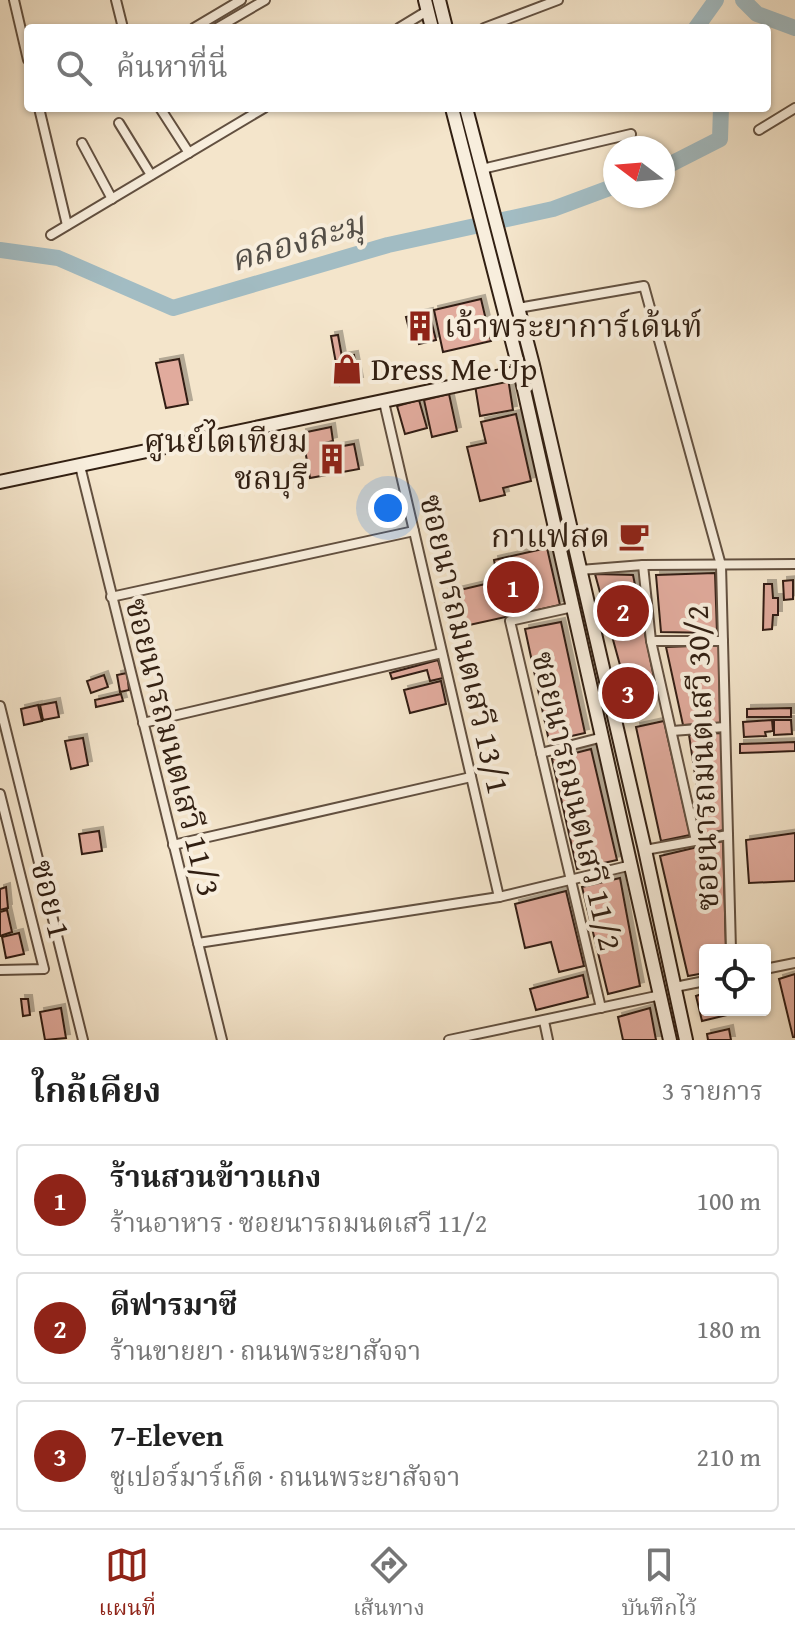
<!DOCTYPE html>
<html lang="th">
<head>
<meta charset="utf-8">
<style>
  body { margin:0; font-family:"Gentium Book Plus","Noto Serif Thai",serif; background:#f6f6f6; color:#222 }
  .controls { position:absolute; right:24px; bottom:24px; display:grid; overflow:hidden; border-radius:8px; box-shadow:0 2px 6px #0004 }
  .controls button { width:72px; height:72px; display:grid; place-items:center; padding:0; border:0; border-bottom:2px solid #e0e0e0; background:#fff; color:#222; font:40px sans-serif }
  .compass { position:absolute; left:603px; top:136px; width:72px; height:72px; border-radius:50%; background:#fff; box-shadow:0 2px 6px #0004; rotate:286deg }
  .you { position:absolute; left:388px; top:508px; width:28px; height:28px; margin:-20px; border:6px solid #fff; border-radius:50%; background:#1a73e8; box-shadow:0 0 0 12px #1a73e833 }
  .badge { display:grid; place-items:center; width:52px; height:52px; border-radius:50%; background:#8f2418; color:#fff; font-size:26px; font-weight:700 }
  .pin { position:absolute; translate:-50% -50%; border:4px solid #fff; box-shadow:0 2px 8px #0006 }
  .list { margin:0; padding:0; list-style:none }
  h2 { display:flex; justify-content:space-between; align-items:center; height:104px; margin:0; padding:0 32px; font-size:34px }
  h2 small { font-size:26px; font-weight:400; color:#767676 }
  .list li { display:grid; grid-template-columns:52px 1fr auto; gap:24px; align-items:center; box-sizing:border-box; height:112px; margin:0 16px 16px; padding:0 16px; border:2px solid #e0e0e0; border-radius:8px }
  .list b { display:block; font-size:30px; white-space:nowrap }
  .list p { margin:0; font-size:26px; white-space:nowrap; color:#767676 }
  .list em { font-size:26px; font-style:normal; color:#767676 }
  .icon { flex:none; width:44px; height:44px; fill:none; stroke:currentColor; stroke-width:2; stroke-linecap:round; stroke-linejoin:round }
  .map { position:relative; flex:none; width:795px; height:1040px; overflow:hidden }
  .search { position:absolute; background:#fff; box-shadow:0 2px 6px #0004; left:24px; right:24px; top:24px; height:88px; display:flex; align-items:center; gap:20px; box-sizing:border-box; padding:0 28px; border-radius:8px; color:#767676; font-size:30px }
  .sheet { height:488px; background:#fff }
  nav { display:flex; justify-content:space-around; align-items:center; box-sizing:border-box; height:112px; border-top:2px solid #e0e0e0; background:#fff; font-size:22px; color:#767676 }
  nav a { display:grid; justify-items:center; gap:4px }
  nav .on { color:#8f2418 }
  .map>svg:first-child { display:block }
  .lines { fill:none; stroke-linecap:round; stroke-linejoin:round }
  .river { stroke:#a2bcc3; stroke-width:16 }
  .building { fill:#e1ab9d; stroke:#311f12; stroke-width:2; filter:url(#shadow) }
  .street-casing { stroke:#625040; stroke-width:12 }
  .secondary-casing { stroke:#311f12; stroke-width:16 }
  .street { stroke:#f8eedd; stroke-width:8 }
  .secondary { stroke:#f8eedd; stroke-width:12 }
  .labels { text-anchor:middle; stroke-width:8; stroke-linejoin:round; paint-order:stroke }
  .poi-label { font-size:32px; fill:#311f12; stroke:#f8eedd; text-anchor:start }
  .street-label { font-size:32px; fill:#311f12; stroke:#f8eedd }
  .water-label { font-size:34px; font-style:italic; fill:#534e47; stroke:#f8eedd }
</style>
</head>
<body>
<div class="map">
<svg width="795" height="1040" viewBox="0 0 795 1040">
  <defs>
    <filter id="shadow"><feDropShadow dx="4" dy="-4" stdDeviation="0" flood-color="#0004"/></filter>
  </defs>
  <rect width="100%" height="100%" fill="#f4e5cb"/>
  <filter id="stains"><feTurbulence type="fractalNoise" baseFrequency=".0025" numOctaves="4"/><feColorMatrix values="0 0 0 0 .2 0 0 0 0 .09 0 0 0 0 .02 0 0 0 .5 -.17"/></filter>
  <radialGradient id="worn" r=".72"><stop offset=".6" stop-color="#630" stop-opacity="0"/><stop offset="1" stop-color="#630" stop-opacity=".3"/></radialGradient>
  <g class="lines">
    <g class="river">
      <path d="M743 0 757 14 795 28"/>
      <path d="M696 28 716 0"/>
      <path d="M663 168 720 139 721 108"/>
      <path d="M0 250 58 258 173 308 388 245 553 209 615 186"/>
    </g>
  </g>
  <g class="building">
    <path d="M481 299 491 341 443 352 434 310Z"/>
    <path d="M429 312 436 340 419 344 417 336 411 337 406 317Z"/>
    <path d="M338 335 342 357 354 355 359 381 340 385 331 336Z"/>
    <path d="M179 359 188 404 166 408 156 363Z"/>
    <path d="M508 378 513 410 480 416 475 385Z"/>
    <path d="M449 394 457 431 432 437 424 400Z"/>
    <path d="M419 400 427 428 405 434 397 406Z"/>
    <path d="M516 414 531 481 503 488 505 495 480 501 467 447 486 443 481 422Z"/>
    <path d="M331 427 333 441 325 443 327 449 354 444 359 469 310 478 302 433Z"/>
    <path d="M547 548 560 605 451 629 443 594 498 581 494 560Z"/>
    <path d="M715 573 717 633 661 632 656 575Z"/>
    <path d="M595 574 633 575 657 692 629 698Z"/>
    <path d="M793 580V599L784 600 783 581Z"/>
    <path d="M764 584H772L773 598H778V615H773L772 629 763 630Z"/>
    <path d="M561 622 585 733 549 741 525 629Z"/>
    <path d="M719 645 720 723 683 725 666 647Z"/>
    <path d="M438 660 443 678 430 681 427 670 392 679 390 673Z"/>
    <path d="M127 673 129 690 120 692 117 675Z"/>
    <path d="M104 675 108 687 91 693 87 681Z"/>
    <path d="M441 681 446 704 410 713 404 690Z"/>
    <path d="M121 694 123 701 96 707 95 700Z"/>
    <path d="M56 702 59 717 43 720 40 705Z"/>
    <path d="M38 705 42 721 24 725 21 709Z"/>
    <path d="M791 708V717H747V709Z"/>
    <path d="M772 720 773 731 765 732 766 736 744 737 743 722Z"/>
    <path d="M774 720H791L792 734 774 735Z"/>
    <path d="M664 721 690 835 661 841 636 727Z"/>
    <path d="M722 733 724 830 704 834 689 735Z"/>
    <path d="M83 738 88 765 71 769 65 741Z"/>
    <path d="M795 742V751L740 753V744Z"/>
    <path d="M591 749 617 860 577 869 552 759Z"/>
    <path d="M99 831 102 851 82 854 79 834Z"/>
    <path d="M795 833V881L749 883 746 840Z"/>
    <path d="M723 841 726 950H705V973L688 976 660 856Z"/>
    <path d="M620 878 640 986 608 994 582 887Z"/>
    <path d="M6 887 8 908 0 910V889Z"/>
    <path d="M566 891 584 966 559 972 551 942 525 948 515 904Z"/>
    <path d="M7 910 12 932 0 936V912Z"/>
    <path d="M19 933 24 954 6 958 2 937Z"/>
    <path d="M795 974V1037H793L779 979Z"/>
    <path d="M583 975 588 997 536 1010 530 989Z"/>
    <path d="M705 993V1010H726L727 1015 702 1021 696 996Z"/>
    <path d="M21 999H28L30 1015 23 1016Z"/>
    <path d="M61 1008 66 1038 45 1040 40 1012Z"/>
    <path d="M650 1008 656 1040H623L618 1017Z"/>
    <path d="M729 1029 731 1040H708L707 1034Z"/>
  </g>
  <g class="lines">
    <g class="street-casing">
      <g id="street">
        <path d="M14 0 28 60"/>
        <path d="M116 0 123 28"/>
        <path d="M194 28 241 0"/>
        <path d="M217 28 265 0"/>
        <path d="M399 28 427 11"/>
        <path d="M484 28 558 0"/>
        <path d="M39 108 67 225"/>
        <path d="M160 108 189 153"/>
        <path d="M119 123 151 175"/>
        <path d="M759 130 795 108"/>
        <path d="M82 143 112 199"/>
        <path d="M482 169 631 134"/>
        <path d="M51 235 264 108"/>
        <path d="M518 308 644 286 721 565 731 950"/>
        <path d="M384 402 499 897"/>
        <path d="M80 466 222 1040"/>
        <path d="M643 565 651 641 696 841"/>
        <path d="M580 570 643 565 795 564"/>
        <path d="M111 597 414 531"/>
        <path d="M573 607 510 621 601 1008"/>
        <path d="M651 641H723"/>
        <path d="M0 706 83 1040"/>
        <path d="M143 723 442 653"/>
        <path d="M672 731 725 727"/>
        <path d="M541 753 603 737"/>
        <path d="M0 794 44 969 0 970"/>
        <path d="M173 845 471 777"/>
        <path d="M645 850 728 835"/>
        <path d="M198 943 499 897 632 865"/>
        <path d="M765 969 795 963"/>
        <path d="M675 987 705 981"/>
        <path d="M544 1021 548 1040"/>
        <path d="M449 1040 661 995"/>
      </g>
    </g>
    <g class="secondary-casing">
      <g id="secondary">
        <path d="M425 0 432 28"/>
        <path d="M439 0 446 28"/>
        <path d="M452 108 520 372 670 1040"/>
        <path d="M466 108 533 365 645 850 686 1040"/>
        <path d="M0 482 520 372"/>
      </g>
    </g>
    <use href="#street" class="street"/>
    <use href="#secondary" class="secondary"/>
  </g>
  <defs>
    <g id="building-bare" transform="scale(2.4)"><path d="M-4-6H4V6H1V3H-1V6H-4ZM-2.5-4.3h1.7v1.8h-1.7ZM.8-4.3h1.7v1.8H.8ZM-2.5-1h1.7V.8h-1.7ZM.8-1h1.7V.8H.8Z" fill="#8f2418" stroke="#f8eedd" stroke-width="2.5" paint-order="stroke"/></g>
    <g id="shop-bare" transform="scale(2.4)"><path d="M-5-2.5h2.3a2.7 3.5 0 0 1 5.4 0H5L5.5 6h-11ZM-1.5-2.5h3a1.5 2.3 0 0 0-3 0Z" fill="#8f2418" stroke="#f8eedd" stroke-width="2.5" paint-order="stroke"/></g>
    <g id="cafe-bare" transform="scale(2.4)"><path d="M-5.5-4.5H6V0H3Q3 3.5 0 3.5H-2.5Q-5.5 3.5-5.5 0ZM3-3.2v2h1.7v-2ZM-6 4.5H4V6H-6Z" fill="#8f2418" stroke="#f8eedd" stroke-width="2.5" paint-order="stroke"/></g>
  </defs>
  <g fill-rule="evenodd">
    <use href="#building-bare" x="420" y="326"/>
    <use href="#shop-bare" x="347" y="369"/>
    <use href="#building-bare" x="332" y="459"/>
    <use href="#cafe-bare" x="634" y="536"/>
  </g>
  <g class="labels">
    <g class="poi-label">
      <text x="444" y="337">เจ้าพระยาการ์เด้นท์</text>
      <text x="371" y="380">Dress Me Up</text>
      <text x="308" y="452" text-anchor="end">ศูนย์ไตเทียม<tspan x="308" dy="37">ชลบุรี</tspan></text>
      <text x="610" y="547" text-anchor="end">กาแฟสด</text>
    </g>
    <g class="street-label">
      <text transform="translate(465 644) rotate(77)" y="11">ซอยนารถมนตเสวี 13/1</text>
      <text transform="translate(173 747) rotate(76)" y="11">ซอยนารถมนตเสวี 11/3</text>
      <text transform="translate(702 758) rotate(-92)" y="11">ซอยนารถมนตเสวี 30/2</text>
      <text transform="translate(577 801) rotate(77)" y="11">ซอยนารถมนตเสวี 11/2</text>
      <text transform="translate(51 899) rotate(76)" y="11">ซอย 1</text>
    </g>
    <g class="water-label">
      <text transform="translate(297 241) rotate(-16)" y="12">คลองละมุ</text>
    </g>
  </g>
  <rect width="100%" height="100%" filter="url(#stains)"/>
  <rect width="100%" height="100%" fill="url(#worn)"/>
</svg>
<div class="controls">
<button><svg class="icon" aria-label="locate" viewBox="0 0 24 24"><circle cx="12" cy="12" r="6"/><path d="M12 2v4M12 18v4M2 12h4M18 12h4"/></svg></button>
</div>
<svg class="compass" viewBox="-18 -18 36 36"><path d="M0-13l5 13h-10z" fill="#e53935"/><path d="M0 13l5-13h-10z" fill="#767676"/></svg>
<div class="you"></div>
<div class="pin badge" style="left:513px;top:587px">1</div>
<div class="pin badge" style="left:623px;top:611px">2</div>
<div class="pin badge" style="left:628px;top:693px">3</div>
<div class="search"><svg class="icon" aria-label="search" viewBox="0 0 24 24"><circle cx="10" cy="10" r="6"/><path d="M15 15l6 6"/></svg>ค้นหาที่นี่</div>
</div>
<section class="sheet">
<h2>ใกล้เคียง<small>3 รายการ</small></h2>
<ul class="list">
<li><span class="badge">1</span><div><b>ร้านสวนข้าวแกง</b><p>ร้านอาหาร · ซอยนารถมนตเสวี 11/2</p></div><em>100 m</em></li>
<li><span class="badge">2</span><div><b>ดีฟารมาซี</b><p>ร้านขายยา · ถนนพระยาสัจจา</p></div><em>180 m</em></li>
<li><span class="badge">3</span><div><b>7-Eleven</b><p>ซูเปอร์มาร์เก็ต · ถนนพระยาสัจจา</p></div><em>210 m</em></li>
</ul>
</section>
<nav>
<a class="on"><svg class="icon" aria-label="map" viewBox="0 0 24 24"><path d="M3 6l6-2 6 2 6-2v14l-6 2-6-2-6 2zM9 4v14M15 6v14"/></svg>แผนที่</a>
<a><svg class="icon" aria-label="directions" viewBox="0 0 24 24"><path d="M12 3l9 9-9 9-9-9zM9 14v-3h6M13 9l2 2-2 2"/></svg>เส้นทาง</a>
<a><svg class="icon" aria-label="saved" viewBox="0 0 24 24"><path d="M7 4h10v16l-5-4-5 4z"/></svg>บันทึกไว้</a>
</nav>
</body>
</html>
